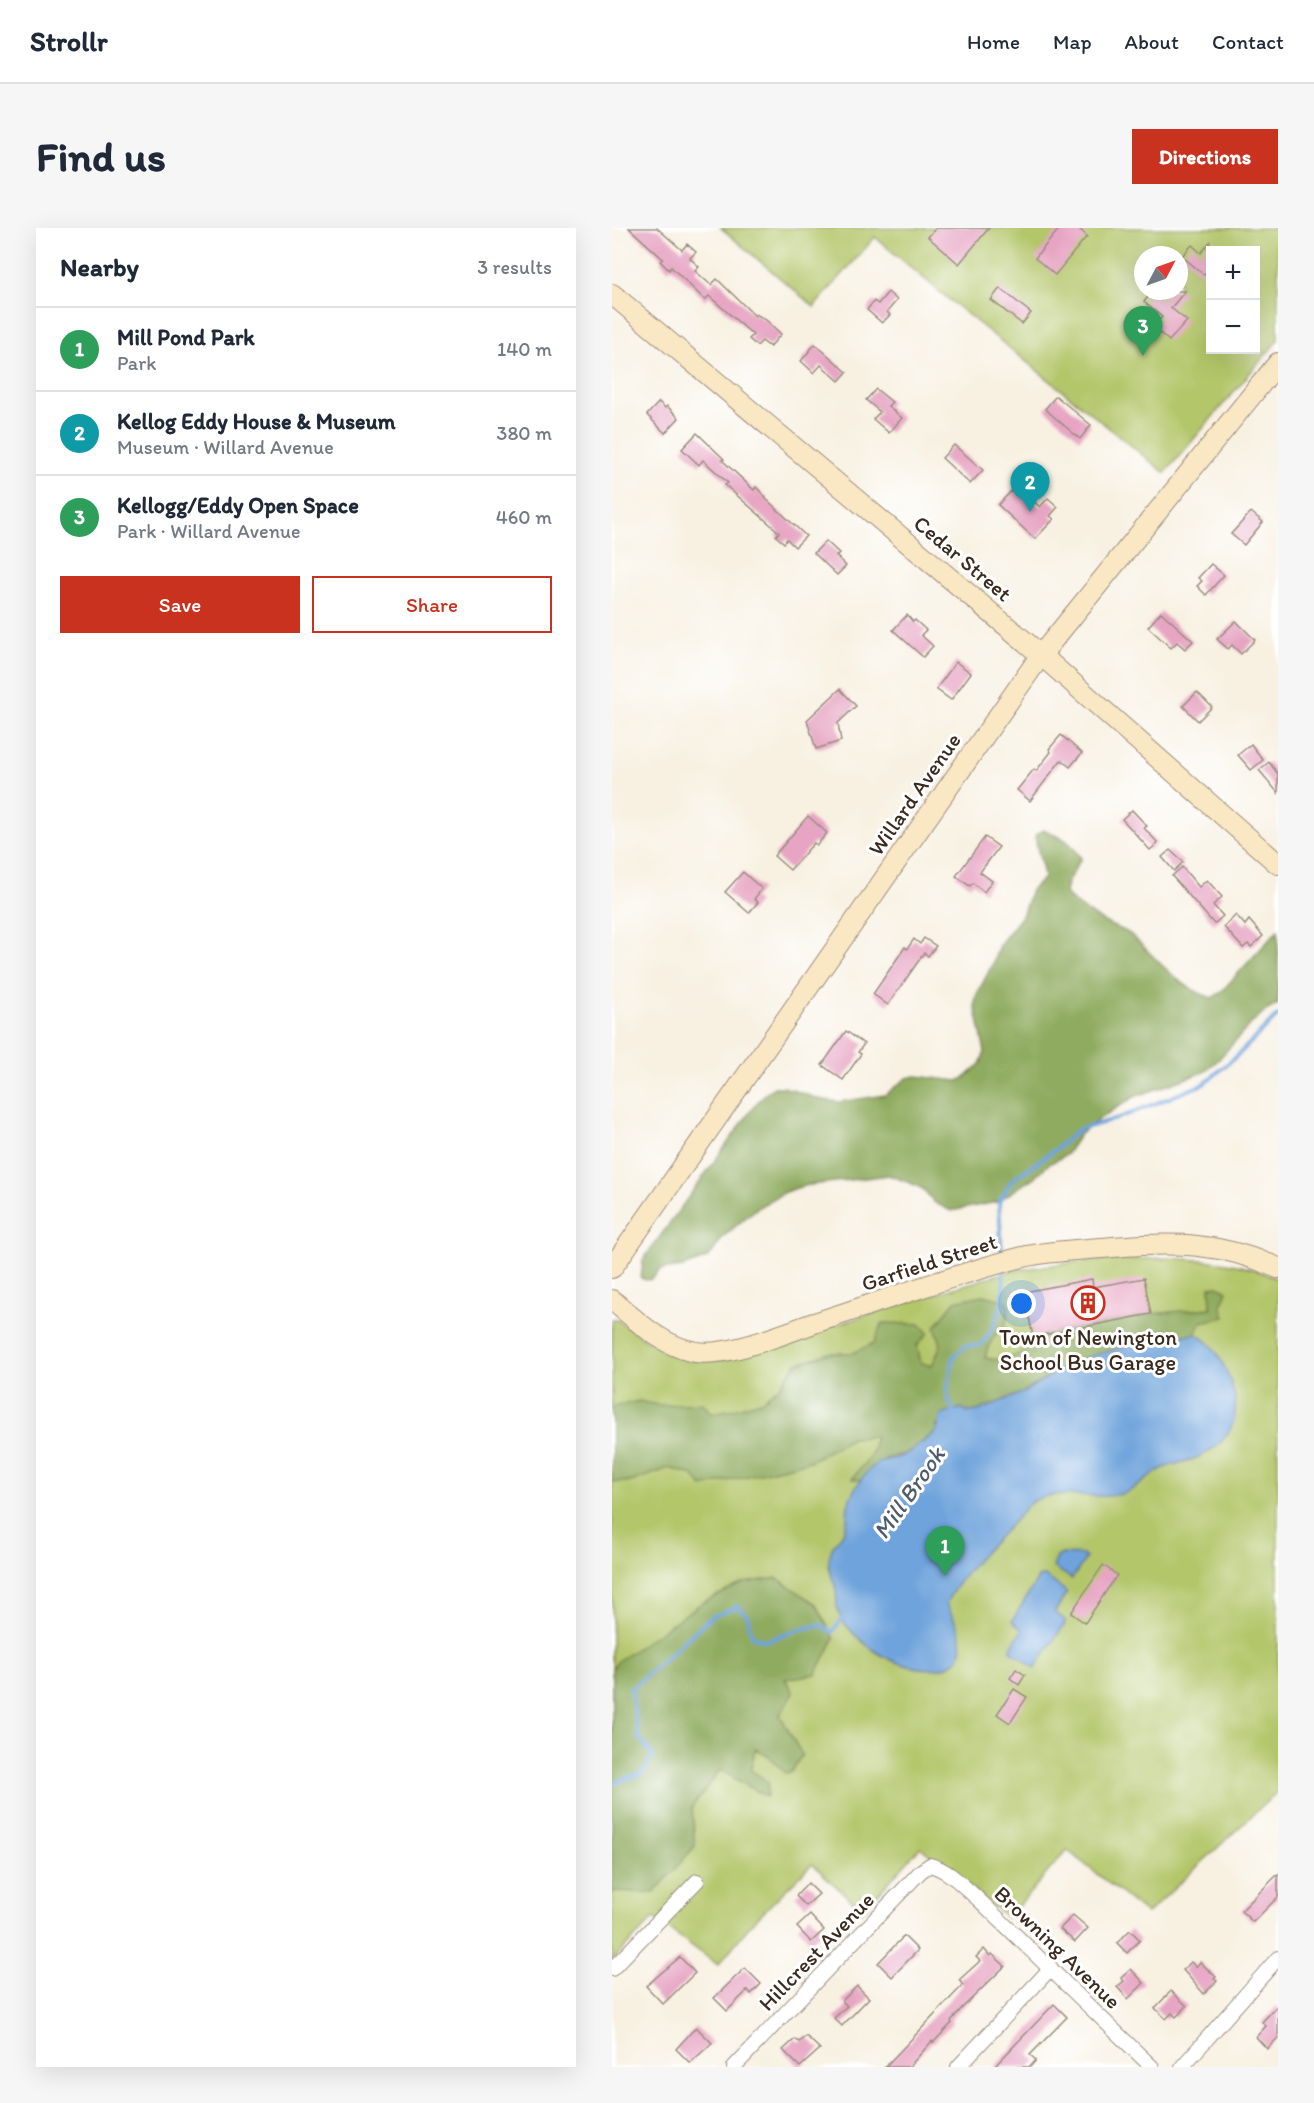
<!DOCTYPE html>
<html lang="en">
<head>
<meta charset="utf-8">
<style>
  body { margin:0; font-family:Itim,sans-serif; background:#f6f6f7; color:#1f2937 }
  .controls { position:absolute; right:18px; top:18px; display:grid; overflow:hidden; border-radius:0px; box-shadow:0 6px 24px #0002 }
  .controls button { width:54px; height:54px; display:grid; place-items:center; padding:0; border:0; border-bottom:2px solid #e0e1e3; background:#fff; color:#1f2937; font:30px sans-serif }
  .compass { position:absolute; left:522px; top:18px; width:54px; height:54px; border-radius:50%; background:#fff; box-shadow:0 6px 24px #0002; rotate:49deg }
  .you { position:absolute; left:410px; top:1076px; width:21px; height:21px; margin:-15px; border:4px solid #fff; border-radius:50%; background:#1a73e8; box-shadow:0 0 0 9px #1a73e833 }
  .badge { display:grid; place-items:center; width:39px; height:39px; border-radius:50%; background:#c8321e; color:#fff; font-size:20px; font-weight:700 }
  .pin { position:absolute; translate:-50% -50px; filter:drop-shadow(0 2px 3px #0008) }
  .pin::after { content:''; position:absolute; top:32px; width:21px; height:18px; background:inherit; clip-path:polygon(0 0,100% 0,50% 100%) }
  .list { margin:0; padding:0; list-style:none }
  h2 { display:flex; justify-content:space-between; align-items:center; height:78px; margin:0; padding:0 24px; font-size:26px }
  h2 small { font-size:20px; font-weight:400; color:#747a83 }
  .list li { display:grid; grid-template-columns:39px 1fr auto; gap:18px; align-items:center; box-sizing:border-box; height:84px; padding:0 24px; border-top:2px solid #e0e1e3 }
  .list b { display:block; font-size:22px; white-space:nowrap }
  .list p { margin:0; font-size:20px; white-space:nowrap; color:#747a83 }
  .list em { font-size:20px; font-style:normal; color:#747a83 }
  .actions { display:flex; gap:12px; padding:18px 24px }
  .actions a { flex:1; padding:14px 0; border:2px solid #c8321e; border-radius:0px; text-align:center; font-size:21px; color:#c8321e }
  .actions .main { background:#c8321e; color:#fff }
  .map { position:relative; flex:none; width:666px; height:1839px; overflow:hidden; border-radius:0px }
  header { display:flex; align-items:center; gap:36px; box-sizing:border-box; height:84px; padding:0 30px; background:#fff; border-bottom:2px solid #e0e1e3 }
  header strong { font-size:28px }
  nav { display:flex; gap:33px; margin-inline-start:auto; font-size:21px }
  .intro { display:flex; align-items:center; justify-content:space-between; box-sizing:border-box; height:144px; padding:0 36px }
  h1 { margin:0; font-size:42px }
  .button { padding:15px 27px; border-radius:0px; background:#c8321e; color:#fff; font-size:21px; font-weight:700 }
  main { display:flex; gap:36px; padding:0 36px }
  aside { flex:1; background:#fff; border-radius:0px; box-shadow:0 6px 24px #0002 }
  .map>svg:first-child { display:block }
  .green { fill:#b4c66a; stroke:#787844; stroke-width:1.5; fill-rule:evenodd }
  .forest { fill:#8fab5e; stroke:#656a3e; stroke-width:1.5 }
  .water { fill:#6ea3db; stroke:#54667c; stroke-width:1.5 }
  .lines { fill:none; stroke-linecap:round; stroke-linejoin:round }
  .stream { stroke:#6ea3db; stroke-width:4 }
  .building { fill:#e7a5c3 }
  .street-casing { stroke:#9a8e80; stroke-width:16 }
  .secondary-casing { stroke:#9a8e80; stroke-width:22 }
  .street { stroke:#fff; stroke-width:14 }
  .secondary { stroke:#fae7c3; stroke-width:20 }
  .labels { text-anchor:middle; stroke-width:6; stroke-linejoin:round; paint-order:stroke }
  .street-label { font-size:22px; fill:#3b2a1e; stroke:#fff }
  .poi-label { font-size:22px; fill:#3b2a1e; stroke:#fff }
  .water-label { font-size:24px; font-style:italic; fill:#4f5a6a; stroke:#fff }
</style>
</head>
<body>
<header>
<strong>Strollr</strong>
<nav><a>Home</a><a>Map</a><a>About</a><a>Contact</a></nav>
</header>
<div class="intro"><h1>Find us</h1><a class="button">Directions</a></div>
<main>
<aside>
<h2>Nearby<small>3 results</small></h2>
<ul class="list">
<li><span class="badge" style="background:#2e9e5b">1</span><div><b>Mill Pond Park</b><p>Park</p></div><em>140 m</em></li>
<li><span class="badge" style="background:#0f9aa8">2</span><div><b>Kellog Eddy House &amp; Museum</b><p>Museum · Willard Avenue</p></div><em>380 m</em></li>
<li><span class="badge" style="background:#2e9e5b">3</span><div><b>Kellogg/Eddy Open Space</b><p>Park · Willard Avenue</p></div><em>460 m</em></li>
</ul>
<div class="actions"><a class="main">Save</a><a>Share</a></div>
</aside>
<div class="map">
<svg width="666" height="1839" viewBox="0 0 666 1839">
  <rect width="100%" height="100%" fill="#fff"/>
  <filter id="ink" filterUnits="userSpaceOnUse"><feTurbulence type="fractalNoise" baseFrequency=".0167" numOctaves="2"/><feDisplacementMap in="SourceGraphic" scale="12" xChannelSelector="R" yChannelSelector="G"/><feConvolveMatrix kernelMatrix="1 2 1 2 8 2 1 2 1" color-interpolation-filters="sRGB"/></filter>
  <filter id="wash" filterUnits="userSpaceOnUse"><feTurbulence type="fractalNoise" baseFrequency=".008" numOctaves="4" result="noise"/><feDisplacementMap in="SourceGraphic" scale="24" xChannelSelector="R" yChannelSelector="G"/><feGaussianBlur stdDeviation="1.35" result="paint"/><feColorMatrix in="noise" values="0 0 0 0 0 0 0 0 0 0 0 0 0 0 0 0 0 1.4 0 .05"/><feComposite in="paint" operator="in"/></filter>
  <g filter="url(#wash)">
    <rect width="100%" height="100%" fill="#f8f1e2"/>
    <g class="green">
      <path d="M109 0H666V112L553 245 335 70 263 9 202 79ZM598 22H644V122H598ZM531 27H567V63H531Z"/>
      <path d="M553 1030C592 1032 630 1033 666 1051V1563L535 1686 455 1622 396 1690 308 1619 251 1683 200 1636 141 1694 106 1737 42 1690 0 1733V1091L5 1092 54 1125 75 1132H110L397 1043 470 1033Z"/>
    </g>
    <g class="forest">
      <path d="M432 602C454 613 454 608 469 630L455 655 453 665C465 679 482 688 498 697 505 700 514 702 519 707 545 730 565 759 600 770L608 765 666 702V776L652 784 638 797 606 832 592 844 522 869 490 889 468 906 454 927 437 936 424 948 385 974 339 983 323 975 311 961 303 957 277 947 191 958 173 964 145 980 111 1009 100 1025 93 1031 71 1039 48 1042C43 1049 38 1055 29 1050L31 1032 143 877 155 864 162 859H172L207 871 227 874 273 867 295 850 304 848 346 853 354 849 368 836 373 824 363 777 364 768 381 735 387 717 410 688 419 662 432 650C431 635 423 622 424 606Z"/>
      <path d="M606 1058 615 1063 609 1077 613 1089 589 1094 583 1106 535 1113 462 1133 412 1164 366 1183 357 1184 325 1197 324 1204C313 1211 304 1219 293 1226 288 1228 284 1227 279 1229 267 1232 258 1242 250 1252L240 1251 259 1227 264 1209 240 1210 198 1233 90 1259 81 1247 57 1240 19 1254H0V1179L3 1178 28 1173 45 1177 91 1175 99 1185 122 1181 149 1173 167 1159 184 1136 217 1125H241L262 1115 270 1095 308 1096 316 1105 305 1117 309 1135 320 1138 329 1116 323 1099 343 1073 371 1067 395 1073 397 1081 393 1097C382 1106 376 1116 373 1130L389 1132 408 1126 421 1109 539 1086 599 1080 598 1059Z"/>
      <path d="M165 1350 204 1376 222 1411 204 1446 173 1451 182 1464 168 1487 190 1527 179 1544 173 1545 156 1528 143 1521 139 1542 156 1554 155 1569 108 1542 80 1579 83 1618 42 1665 3 1663 0 1666V1441L6 1433 90 1375 131 1355Z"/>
    </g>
    <g class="water">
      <path d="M583 1106C599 1111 610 1132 616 1147 633 1185 621 1215 582 1231 571 1235 558 1236 548 1242 536 1249 526 1260 513 1265 484 1274 452 1260 423 1272 415 1276 410 1285 404 1291 380 1317 351 1343 334 1375 341 1390 352 1406 349 1422 344 1451 294 1440 277 1431 260 1423 242 1408 231 1393 221 1379 227 1372 223 1358 219 1346 214 1336 219 1323 222 1314 230 1310 233 1300 236 1293 235 1285 236 1278 238 1266 249 1251 257 1242 268 1231 277 1232 290 1228 295 1226 320 1208 324 1204 326 1201 327 1192 329 1187L349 1180 357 1184 366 1183 412 1164 462 1133 482 1127 535 1113Z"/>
      <path d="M450 1326 471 1327 474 1330 460 1351 441 1339 445 1329Z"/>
      <path d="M429 1348H433L455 1364 443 1384 453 1392V1396L423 1440 399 1423V1419L410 1402 400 1393 426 1350Z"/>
    </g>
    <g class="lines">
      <g class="stream">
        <path d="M390 1028 387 974 400 952 444 921 466 902 507 890 592 856 628 825 666 787"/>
        <path d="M342 1185 335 1166 341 1129 353 1118 369 1117C387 1096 394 1070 391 1042"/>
        <path d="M0 1555 31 1545 41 1527 26 1509 19 1461 99 1389 126 1378 136 1389 140 1408 154 1413 185 1402 209 1397 220 1404 233 1388"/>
      </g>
    </g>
    <g id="blocks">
      <g class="building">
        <path d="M17 0H45L70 22 75 16 84 24 78 30 87 39 83 43 99 57 105 51 143 88 144 86 154 92 169 106 158 119 150 113 145 118 137 111 141 107 97 68 93 72 59 39 57 42 48 33 51 31Z"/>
        <path d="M324 0H377L347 36 316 9Z"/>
        <path d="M448 0H466L475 8 443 47 423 30Z"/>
        <path d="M598 14V39L592 47 570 28 580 17 589 25Z"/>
        <path d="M388 60 419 85 410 96 379 72Z"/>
        <path d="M556 63H573L559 80 575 93 557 113 541 99 550 89 532 74 540 64 549 72Z"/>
        <path d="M276 64 285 72 275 84 278 87 270 95 255 82 262 73 266 76Z"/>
        <path d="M203 116 235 144 227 153 209 137 202 145 189 133Z"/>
        <path d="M264 161 280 174 276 178 290 190 277 205 261 191 268 184 254 172Z"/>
        <path d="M444 168 479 197 468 211 433 181Z"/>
        <path d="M47 174 53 180 55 178 67 190 53 205 35 187Z"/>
        <path d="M85 205 112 231 110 232 142 262 144 259 154 269 153 270 194 308 183 319 175 311 172 315 164 308 167 304 113 257 116 255 91 232 87 237 70 221Z"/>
        <path d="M342 217 371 242 358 256 330 230Z"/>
        <path d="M404 258 428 279 436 270 446 279 438 288 442 291 423 311 386 277Z"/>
        <path d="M639 284 651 294 632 317 619 306Z"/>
        <path d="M214 313 227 325 224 328 234 338 225 347 202 325Z"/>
        <path d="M599 336 612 347 594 367 585 358 590 353 586 350Z"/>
        <path d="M549 384 581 413 573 421 565 414 559 420 536 399Z"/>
        <path d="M295 387 301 394 303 392 314 402 309 407 321 418 311 429 281 402Z"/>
        <path d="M624 393 643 412 629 426 620 417 616 421 605 411Z"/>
        <path d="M344 434 359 445 339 472 324 461Z"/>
        <path d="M228 461 244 478 226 495 229 513 204 521 195 492Z"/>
        <path d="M585 464 600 479 586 493 571 478Z"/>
        <path d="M449 507 470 525 458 539 449 532 418 573 405 562 422 541 424 543 439 524 437 521Z"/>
        <path d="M639 516 651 532 639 542 626 527Z"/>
        <path d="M657 534 666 546V565L647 542Z"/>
        <path d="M520 582 535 598 532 600 546 615 538 622 510 591Z"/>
        <path d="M196 588 215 605 205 617 202 615 178 642 162 628Z"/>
        <path d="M373 609 387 619 368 644 380 653 372 664 361 655 358 658 344 648Z"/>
        <path d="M558 622 571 634 562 643 550 629Z"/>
        <path d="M570 639 587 659 595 652 610 669 601 677 611 688 602 696 560 648Z"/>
        <path d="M131 644 150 661 142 671 146 674 137 685 113 664Z"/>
        <path d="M624 687 633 697 637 692 651 708 639 719 636 716 631 720 612 699Z"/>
        <path d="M312 710 324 718 316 728 312 725 276 777 261 766 293 719 295 721 302 711 308 716Z"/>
        <path d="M234 803 252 816 246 824 249 826 231 852 210 837Z"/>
        <path d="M532 1050 539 1086 421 1109 412 1064 480 1051 481 1059Z"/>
        <path d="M491 1337 505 1347 473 1395 459 1385Z"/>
        <path d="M404 1441 413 1447 407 1457 398 1450Z"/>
        <path d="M402 1461 415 1469 398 1495 385 1486Z"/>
        <path d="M666 1646V1669L641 1694 629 1683Z"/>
        <path d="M196 1655 207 1666 194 1678 184 1668Z"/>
        <path d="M198 1687 212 1702 199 1714 185 1699Z"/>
        <path d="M461 1687 476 1700 463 1714 448 1701Z"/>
        <path d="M518 1702 528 1712 515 1725 505 1715Z"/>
        <path d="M292 1708 306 1722 280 1749 266 1735Z"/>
        <path d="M372 1721 378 1728 380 1726 393 1738 349 1781 339 1793 340 1795 321 1815 320 1813 297 1839H273L351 1757 347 1752 368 1733 364 1729Z"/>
        <path d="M68 1729 83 1745 51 1776 34 1758Z"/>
        <path d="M579 1734 584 1739 588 1734 604 1749 602 1751 605 1753 592 1766 571 1742Z"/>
        <path d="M133 1740 149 1756 139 1766 136 1762 115 1783 102 1770Z"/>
        <path d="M519 1741 532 1755 516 1771 505 1759 512 1753 509 1750Z"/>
        <path d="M245 1758 257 1770 230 1798 222 1790 235 1778 230 1773Z"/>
        <path d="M559 1763 575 1778 564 1789 560 1785 554 1791 543 1780Z"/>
        <path d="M442 1776 455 1789 418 1827 424 1832 418 1839H382Z"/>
        <path d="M666 1777V1810L655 1821 644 1809 654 1798 650 1794Z"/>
        <path d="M84 1799 100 1815 78 1835 64 1821Z"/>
        <path d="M194 1808 208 1821 188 1839 171 1822 183 1811 187 1814Z"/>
      </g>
    </g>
  </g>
  <g filter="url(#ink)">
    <use href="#blocks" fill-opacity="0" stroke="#9a8e80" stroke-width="1.5"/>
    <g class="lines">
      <g class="street-casing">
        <g id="street">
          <path d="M0 1741 85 1653"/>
          <path d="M122 1839 309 1643 318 1637C337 1642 351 1658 365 1670L540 1839"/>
          <path d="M346 1839 439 1740"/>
          <path d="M570 1839 666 1730"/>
        </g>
      </g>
      <g class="secondary-casing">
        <g id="secondary">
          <path d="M0 66 429 427 666 636"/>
          <path d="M0 1040 429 427 666 135"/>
          <path d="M0 1072C24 1092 51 1119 84 1124 116 1129 170 1106 202 1095 271 1073 340 1047 411 1029 440 1022 472 1022 501 1019 563 1014 608 1014 666 1040"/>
        </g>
      </g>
      <use href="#street" class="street"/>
      <use href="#secondary" class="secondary"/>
    </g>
  </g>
  <defs>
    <g id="building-ring" transform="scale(1.725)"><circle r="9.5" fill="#fff" stroke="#c8321e" stroke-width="1.5"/><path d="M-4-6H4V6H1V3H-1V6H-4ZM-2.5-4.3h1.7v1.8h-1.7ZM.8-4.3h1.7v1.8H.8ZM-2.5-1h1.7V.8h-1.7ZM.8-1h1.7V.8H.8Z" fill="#c8321e"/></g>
  </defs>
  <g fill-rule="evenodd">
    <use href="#building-ring" x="476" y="1075"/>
  </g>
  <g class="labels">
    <g class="street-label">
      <text transform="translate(351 330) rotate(40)" y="8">Cedar Street</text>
      <text transform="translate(302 566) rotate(-55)" y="8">Willard Avenue</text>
      <text transform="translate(317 1034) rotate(-18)" y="8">Garfield Street</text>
      <text transform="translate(446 1719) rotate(44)" y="8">Browning Avenue</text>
      <text transform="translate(204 1723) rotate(-46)" y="8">Hillcrest Avenue</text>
    </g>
    <g class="poi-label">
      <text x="476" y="1117">Town of Newington<tspan x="476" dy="25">School Bus Garage</tspan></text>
    </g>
    <g class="water-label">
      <text transform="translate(297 1265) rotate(-55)" y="8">Mill Brook</text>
    </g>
  </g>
</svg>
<div class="controls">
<button>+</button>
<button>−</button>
</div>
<svg class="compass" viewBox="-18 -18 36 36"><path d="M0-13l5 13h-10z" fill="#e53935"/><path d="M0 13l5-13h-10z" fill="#747a83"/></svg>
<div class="you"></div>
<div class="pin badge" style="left:333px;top:1348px;background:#2e9e5b">1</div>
<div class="pin badge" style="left:418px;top:284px;background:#0f9aa8">2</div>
<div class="pin badge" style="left:531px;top:128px;background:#2e9e5b">3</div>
</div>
</main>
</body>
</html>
